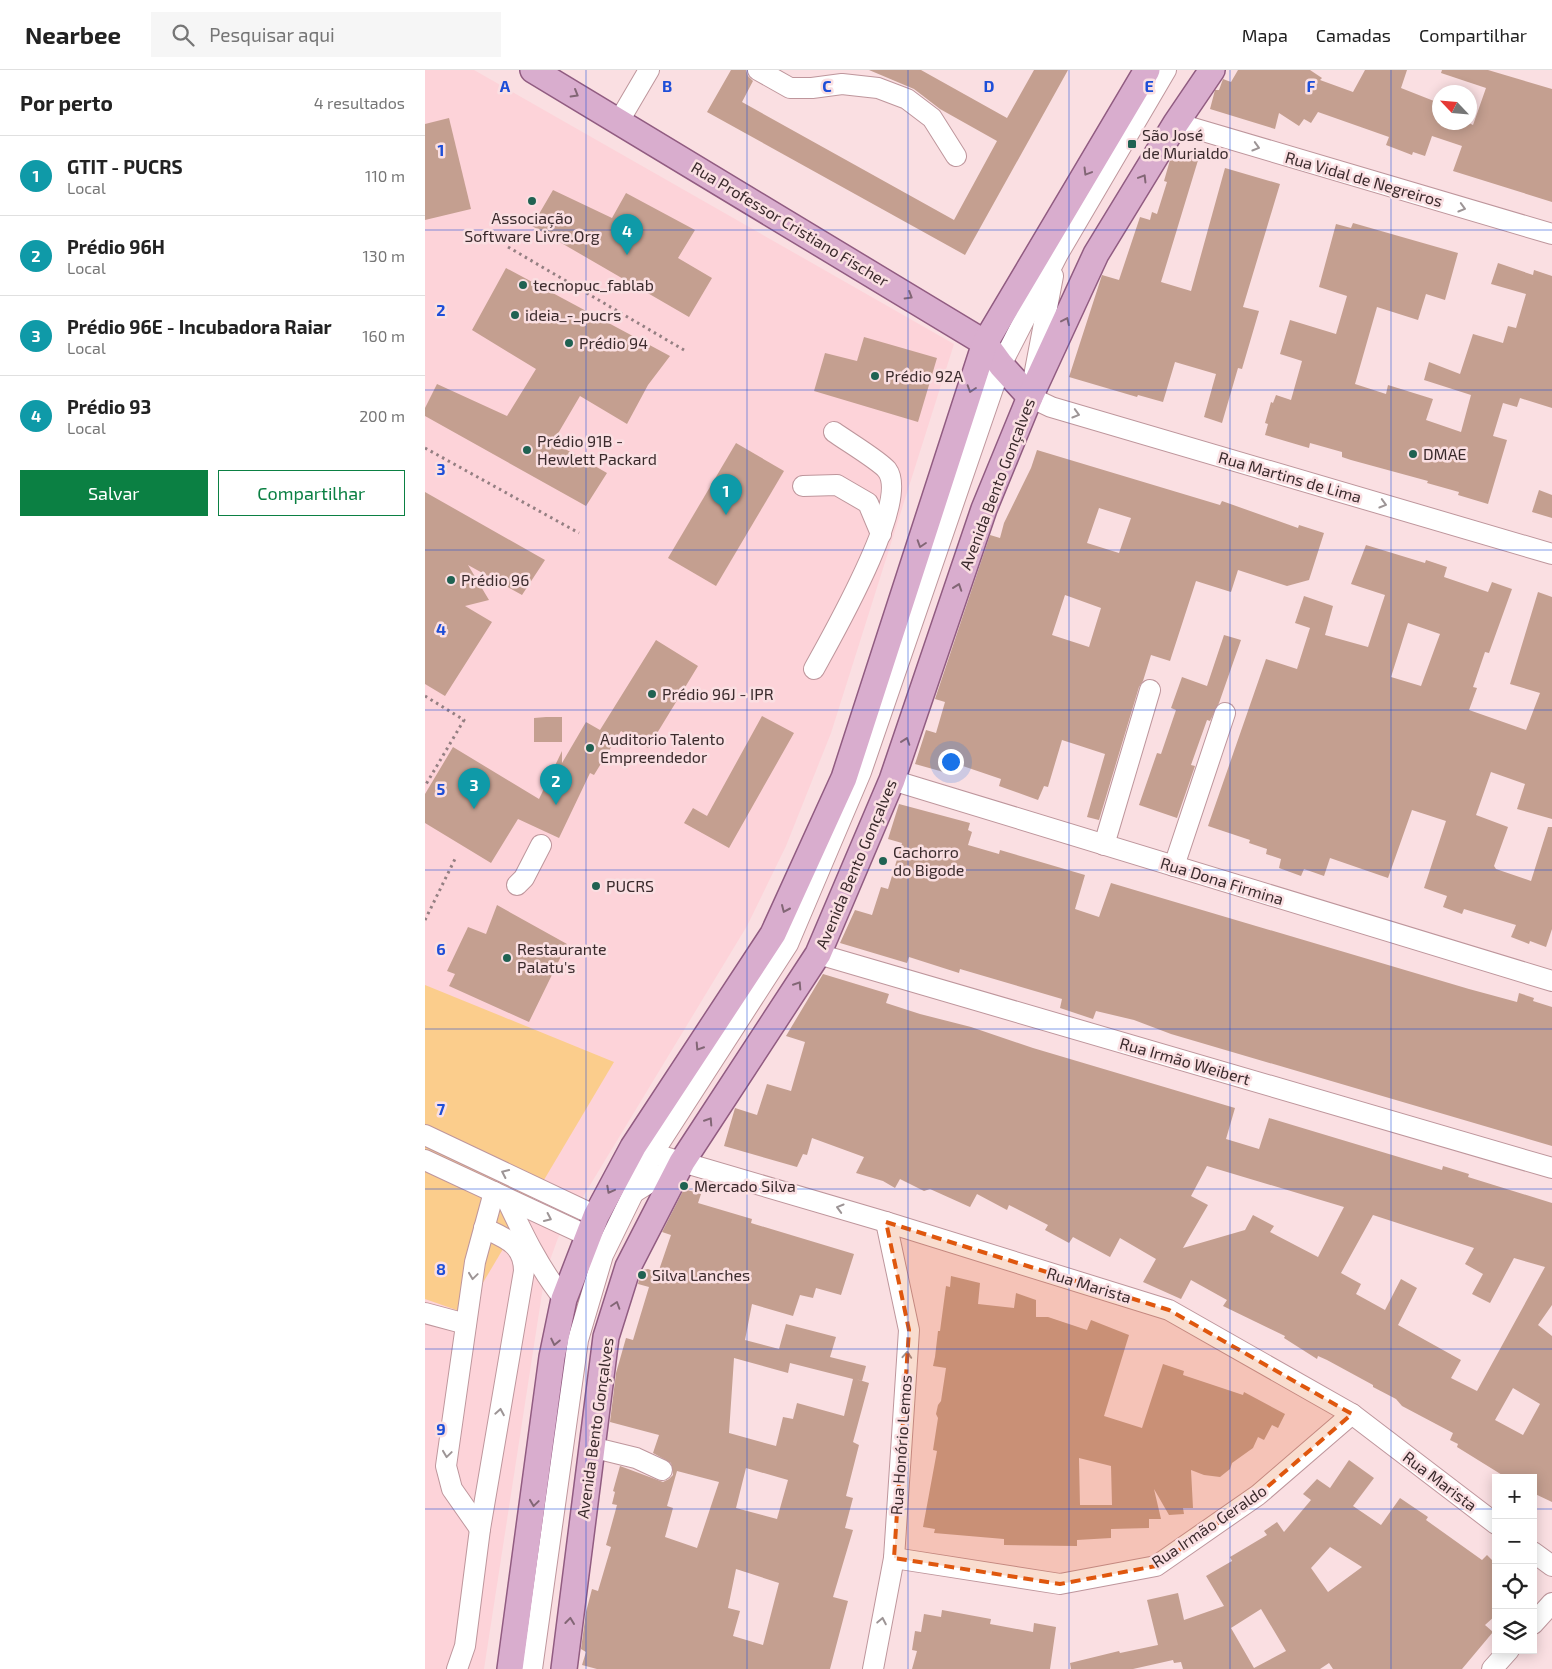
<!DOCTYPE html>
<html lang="pt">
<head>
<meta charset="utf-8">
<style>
  body { margin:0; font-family:"Exo 2",sans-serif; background:#f6f6f6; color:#222 }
  .controls { position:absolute; right:15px; bottom:15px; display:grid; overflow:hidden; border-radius:0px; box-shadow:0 2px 12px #0003 }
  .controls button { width:45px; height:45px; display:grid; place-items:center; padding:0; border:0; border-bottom:1px solid #e0e0e0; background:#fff; color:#222; font:25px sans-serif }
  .compass { position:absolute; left:1007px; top:15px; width:45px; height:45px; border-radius:50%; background:#fff; box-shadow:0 2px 12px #0003; rotate:296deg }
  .you { position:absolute; left:525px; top:691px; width:18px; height:18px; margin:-12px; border:4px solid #fff; border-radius:50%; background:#1a73e8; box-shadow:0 0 0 8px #1a73e833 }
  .badge { display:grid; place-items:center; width:32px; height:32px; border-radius:50%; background:#0b8043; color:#fff; font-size:16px; font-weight:700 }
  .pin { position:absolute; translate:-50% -41px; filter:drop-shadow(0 1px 2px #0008) }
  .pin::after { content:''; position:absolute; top:26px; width:18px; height:15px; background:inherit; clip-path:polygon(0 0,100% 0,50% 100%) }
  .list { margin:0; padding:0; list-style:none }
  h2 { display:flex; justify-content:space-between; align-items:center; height:65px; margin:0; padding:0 20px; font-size:21px }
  h2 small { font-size:16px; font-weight:400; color:#767676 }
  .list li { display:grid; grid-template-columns:32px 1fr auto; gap:15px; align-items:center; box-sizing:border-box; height:80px; padding:0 20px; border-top:1px solid #e0e0e0 }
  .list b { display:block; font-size:19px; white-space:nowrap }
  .list p { margin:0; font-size:16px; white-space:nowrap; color:#767676 }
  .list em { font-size:16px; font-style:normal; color:#767676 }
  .actions { display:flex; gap:10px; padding:15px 20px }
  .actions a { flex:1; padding:11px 0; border:1px solid #0b8043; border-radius:0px; text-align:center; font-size:18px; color:#0b8043 }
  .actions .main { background:#0b8043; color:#fff }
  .icon { flex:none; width:28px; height:28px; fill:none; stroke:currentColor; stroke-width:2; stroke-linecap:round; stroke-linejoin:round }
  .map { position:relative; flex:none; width:1127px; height:1599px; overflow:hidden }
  header { display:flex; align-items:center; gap:30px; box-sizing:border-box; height:70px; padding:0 25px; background:#fff; border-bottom:1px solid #e0e0e0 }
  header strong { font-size:24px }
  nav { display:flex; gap:28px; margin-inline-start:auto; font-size:18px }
  .search { width:350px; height:45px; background:#f6f6f6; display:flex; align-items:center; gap:12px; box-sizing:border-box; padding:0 18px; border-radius:0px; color:#767676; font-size:19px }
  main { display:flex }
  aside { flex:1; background:#fff }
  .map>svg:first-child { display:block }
  .built { fill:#fdd3d9 }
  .green { fill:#fbcd8c }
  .building { fill:#c49f90; fill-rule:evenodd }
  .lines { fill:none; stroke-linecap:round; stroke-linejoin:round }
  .minor-casing { stroke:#be969c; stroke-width:22 }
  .major-casing { stroke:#915c81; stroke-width:28 }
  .path { stroke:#947f82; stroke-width:3; stroke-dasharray:2.5 4; stroke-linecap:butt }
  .minor { stroke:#fff; stroke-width:20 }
  .major { stroke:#d9adce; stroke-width:25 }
  .oneway { stroke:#826675 }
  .oneway2 { stroke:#9d9596 }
  .marked { fill:#df570e; fill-opacity:0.2; stroke:#df570e; stroke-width:4; stroke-dasharray:10 6; stroke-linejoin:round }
  .grid { fill:none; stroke:#1d4ed8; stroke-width:1; stroke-opacity:0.55 }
  .poi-dot { fill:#206252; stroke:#fadfe2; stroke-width:2 }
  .labels { text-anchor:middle; stroke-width:5; stroke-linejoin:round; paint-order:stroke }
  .poi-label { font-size:16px; fill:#3b2b2d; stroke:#fadfe2; text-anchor:start }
  .street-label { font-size:16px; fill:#3b2b2d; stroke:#fadfe2 }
  .grid-label { font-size:16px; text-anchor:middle; font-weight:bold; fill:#1d4ed8; stroke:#fadfe2; stroke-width:5; stroke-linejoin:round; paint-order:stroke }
</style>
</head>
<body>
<header>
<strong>Nearbee</strong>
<div class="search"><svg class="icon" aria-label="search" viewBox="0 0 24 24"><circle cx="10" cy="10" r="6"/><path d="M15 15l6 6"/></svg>Pesquisar aqui</div>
<nav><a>Mapa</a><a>Camadas</a><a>Compartilhar</a></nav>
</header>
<main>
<aside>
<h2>Por perto<small>4 resultados</small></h2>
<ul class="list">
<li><span class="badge" style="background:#0f9aa8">1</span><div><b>GTIT - PUCRS</b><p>Local</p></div><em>110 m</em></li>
<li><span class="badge" style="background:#0f9aa8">2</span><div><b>Prédio 96H</b><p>Local</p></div><em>130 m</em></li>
<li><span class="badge" style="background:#0f9aa8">3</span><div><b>Prédio 96E - Incubadora Raiar</b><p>Local</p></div><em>160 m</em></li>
<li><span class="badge" style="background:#0f9aa8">4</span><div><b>Prédio 93</b><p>Local</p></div><em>200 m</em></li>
</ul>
<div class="actions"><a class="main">Salvar</a><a>Compartilhar</a></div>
</aside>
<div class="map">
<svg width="1127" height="1599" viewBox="0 0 1127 1599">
  <rect width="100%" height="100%" fill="#fadfe2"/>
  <path class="built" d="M0 0H49L529 274 406 663 361 776 322 856 133 1168 120 1204 59 1599H0Z"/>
  <path class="green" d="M0 915 189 992 40 1243 0 1229Z"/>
  <g class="building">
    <path d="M306 0H321L323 6 328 11 317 32 529 150 572 71 515 39 489 19 444 0H496L582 48 609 0H643L540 185 282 42Z"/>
    <path d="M813 0H885L897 8 895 10 928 22 940 0H982L976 18 1014 33V52H1042L1048 55 1061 18 1016 3 1017 0H1063L1127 19V132L1028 101 1037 76 1007 66 1000 86 988 82 987 85 961 75 964 67 893 42 886 53 879 49 874 56 854 43 850 59 785 39 790 20H794L798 9 806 12Z"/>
    <path d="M24 48 46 139 0 150V54Z"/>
    <path d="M751 80 774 87 736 212 766 221 800 98 855 114 818 237 834 241 817 299 813 298 797 353 779 347 791 304 750 292 738 332 713 325 712 327 644 307 677 205 694 210 715 147 725 150 727 142 732 144 742 112 739 111 745 90Z"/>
    <path d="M128 120 187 148 201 123 270 160 253 188 287 208 264 247 107 156Z"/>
    <path d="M928 153 1033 183 1020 230 1001 224 993 250 952 237 930 314 961 324 963 315 1008 329 1001 350 1036 362 1046 325 999 310 1004 292 1035 304 1048 264 1078 273 1083 256 1091 258 1101 224 1066 214 1073 193 1108 205 1109 200 1127 206V338L1095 328 1092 337 1078 333 1068 366 1082 370 1063 434 1033 425 1034 422 1002 413 1003 411 926 390 917 387V382L885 373 884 378 840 365 843 354 840 353 846 332 848 333 851 325 866 330 877 291 855 284 865 250 911 264 922 226 894 217 911 154 926 158Z"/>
    <path d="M81 198 245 286 223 315 202 354 155 326 128 372 182 403 161 436 0 346V338L12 314 82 346 111 299 47 260Z"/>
    <path d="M439 267 512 288 493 352 389 321 400 283 432 291Z"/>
    <path d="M311 373 359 401 291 516 243 488Z"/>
    <path d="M612 380 795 435 797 431 873 458 874 455 899 463 884 510 862 516 813 500 806 522 771 511 745 591 726 585 718 611 714 617 674 750 662 747 680 684 637 670 623 717 619 716 613 730 574 716 576 709 526 692 522 703 490 694 501 660 511 663 520 632 510 629 565 465 575 468 579 453 606 398ZM674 438 706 448 694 483 662 473ZM640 525 676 538 664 577 627 565Z"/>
    <path d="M1114 420 1127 425V448L1107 442Z"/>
    <path d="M0 422 120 490 97 525 43 495 64 530 40 536 67 552 20 626 0 614Z"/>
    <path d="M941 475 1000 493 1001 490 1022 497 1019 507 1063 522 1067 512 1087 519 1064 583 1060 582 1048 617 1052 618 1044 640 1101 660 1115 623 1085 614 1113 522 1127 527V749L1092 739 1100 714 1066 702 1051 745 1083 757 1069 796 1071 799 1106 811 1123 757H1127V859L1121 877 1105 871 1104 874 1086 867 1091 855 1039 839 1037 844 1018 837 1022 826 999 818 1021 751 987 740 963 808 905 788 899 806 879 799 876 806 854 798 856 789 841 784 842 779 824 773 825 770 783 756 841 589 872 599 885 558 870 553 879 526 908 536 900 565 943 577 960 525 926 514ZM983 553 1015 564 996 616 966 607Z"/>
    <path d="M799 565 816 570 794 633 785 651 782 650 766 695 770 696 752 748 714 735 732 683 736 684 751 640 746 638 757 607 782 616Z"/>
    <path d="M231 570 273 596 223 678 196 661 169 705 165 703 134 768 93 749 66 793 0 753V724L28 677 114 729 137 681V693L161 652 175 660Z"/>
    <path d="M337 646 369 663 304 778 259 753 268 738 282 746Z"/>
    <path d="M121 647H137V672H109V648Z"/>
    <path d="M474 734 545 753 543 760 547 762 543 775 574 784 575 780 660 805 650 839 674 847 686 813 1044 919 1092 932 1094 923 1109 928 1108 931 1127 937V1076L746 964 709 950 671 941 668 949 635 938 637 929 535 899 534 903 484 887 482 893 415 873 430 840 447 845 456 817 463 819 477 773 463 769Z"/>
    <path d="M72 835 142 874 104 952 24 916 30 904 22 901 43 857 61 864Z"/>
    <path d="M398 904 464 924 461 933 495 944 546 957 608 978 810 1038 801 1069 834 1079 844 1048 1017 1100 1018 1096 1044 1104 1043 1107 1127 1133V1235L1113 1255 1127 1266V1432L1108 1423V1408H1082L1032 1377 1033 1374 1025 1370 1028 1363 977 1336 971 1329 948 1317V1315L902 1290 893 1286 892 1289 859 1268 860 1266 798 1236 802 1230 766 1210 756 1229 718 1212 731 1189 695 1168 685 1187 648 1167 644 1173 620 1160 623 1155 584 1135 582 1140 552 1124 545 1137 505 1119 499 1121 475 1109 470 1118 458 1111 431 1103 439 1087 387 1068 382 1085 378 1084 372 1097 299 1076 310 1038 332 1045 342 1014 366 1021 380 972 361 966ZM782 1096 919 1137 893 1187 845 1162 849 1156 828 1145 820 1160 758 1178 783 1135 766 1126ZM948 1145 1049 1178 1040 1194 1058 1204 1047 1224 1065 1233 1089 1188 1120 1197 1052 1321 1026 1308 1036 1290 973 1255 992 1218 976 1209 960 1240 931 1224 936 1214 916 1203ZM1088 1318 1115 1334 1098 1365 1070 1350Z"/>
    <path d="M259 1119 276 1124 273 1133 327 1149 326 1153 429 1184 416 1225 391 1218 388 1228 375 1225 368 1246 327 1234 320 1270 354 1279 361 1254 411 1267 405 1287 441 1296 437 1311 431 1309 444 1313 428 1372 434 1375 421 1426 428 1428 420 1458 428 1460 408 1527 423 1531 405 1599H172L157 1595 161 1582 156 1579 161 1542 167 1519 173 1521 186 1477 181 1475 192 1435 187 1434 190 1422 188 1421 195 1396 238 1412 244 1409 248 1405 246 1393 228 1383 234 1365 185 1352 191 1303 201 1268 208 1270 224 1217 213 1214 216 1202 218 1200 223 1199 233 1203 246 1165 237 1162ZM309 1288 363 1303 365 1293 428 1309 419 1346 372 1333 368 1349 358 1347 351 1376 304 1363ZM321 1398 363 1410 352 1449 311 1438ZM252 1401 294 1412 272 1478 240 1467 248 1438 242 1436ZM311 1499 354 1513 338 1575 308 1566 315 1541 303 1538Z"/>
    <path d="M526 1206 555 1213 553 1234 589 1238 591 1223 611 1230V1247H623L662 1260 666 1250 704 1265 679 1346 717 1358 738 1294 759 1301 758 1305 818 1325 819 1322 860 1344 853 1358 847 1355 839 1370 833 1367 828 1378 807 1393 805 1399 795 1407 779 1405 766 1400 768 1438H758L759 1444 744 1445 729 1419 736 1449H724V1458L686 1459V1468L652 1470V1476L579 1475V1469L509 1463 510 1459 498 1457 512 1381 508 1380 513 1348 511 1344 513 1335 516 1331 521 1298 508 1296 510 1287 513 1261H515L521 1216 525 1217ZM654 1388 686 1396 687 1435H655Z"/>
    <path d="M924 1390 949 1408 928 1436 956 1455 975 1428 1003 1447 1001 1450 1057 1490 1062 1485 1071 1494V1545L1060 1555 1068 1562 1037 1599H908L904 1593 895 1599H758L756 1592 749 1593 748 1590 708 1599H646L645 1593 694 1581 695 1583 733 1575 722 1530 753 1523 759 1550 799 1536 781 1506 807 1491 805 1487 842 1465 839 1461 852 1452 859 1462 886 1430 878 1424 892 1409 905 1418ZM905 1477 937 1497 903 1522 886 1498ZM836 1539 861 1581 829 1598 806 1558Z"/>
    <path d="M517 1540 566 1549 565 1554 608 1562 609 1553 631 1557 625 1599H487L492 1581 487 1580 490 1561 496 1562 499 1544 516 1547Z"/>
  </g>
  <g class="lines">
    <g class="minor-casing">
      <g id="minor">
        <path d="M333 0 365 18H387L417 14 453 18 482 29 507 48 531 86"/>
        <path d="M194 51 224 0"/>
        <path d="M751 53 1127 164"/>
        <path d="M628 206 605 327 626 337 1127 484"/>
        <path d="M378 416 412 415 443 433 456 464"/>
        <path d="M389 599C407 566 485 431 462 400 455 391 420 370 409 362"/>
        <path d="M467 710 1127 911"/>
        <path d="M679 775 725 620"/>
        <path d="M749 796 800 643"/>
        <path d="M92 815 99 808 116 775"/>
        <path d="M393 884 1127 1098"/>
        <path d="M0 1065 171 1146"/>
        <path d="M216 1080 461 1152 744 1240 927 1344 1071 1454"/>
        <path d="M0 1090 163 1166"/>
        <path d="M208 1123 257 1092"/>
        <path d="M81 1128C98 1164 114 1198 139 1229"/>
        <path d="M0 1243 41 1254"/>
        <path d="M166 1377 211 1388 237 1400"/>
        <path d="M55 1459 27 1419 21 1396 50 1192 69 1122"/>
        <path d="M1108 1482 1127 1496"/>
        <path d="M469 1488 635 1514 731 1496 833 1425 927 1344"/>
        <path d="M1108 1554 1127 1533"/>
        <path d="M32 1599 40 1576 55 1459 99 1201C99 1174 80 1168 59 1158"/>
        <path d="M107 1599 153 1270 178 1185 228 1083 363 874 436 702 576 295 633 184 741 0"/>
        <path d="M448 1599 469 1488 484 1260 461 1152"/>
        <path d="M1067 1599 1084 1580"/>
      </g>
    </g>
    <g class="major-casing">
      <g id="major">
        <path d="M108 0 560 273 576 295 605 327"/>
        <path d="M85 1599 127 1287 139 1229 171 1146 208 1077 348 864 419 708 560 273 722 0"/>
        <path d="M139 1599 181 1267 203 1197 257 1092 393 884 467 710 559 439 605 327 671 184 751 53 787 0"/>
      </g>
    </g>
    <g class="path">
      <path d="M83 177 259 280"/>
      <path d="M0 378 154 463"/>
      <path d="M0 626 39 650 0 716"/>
      <path d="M0 850 31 787"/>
    </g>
    <use href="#minor" class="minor"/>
    <use href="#major" class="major"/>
  </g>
  <defs><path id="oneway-chevron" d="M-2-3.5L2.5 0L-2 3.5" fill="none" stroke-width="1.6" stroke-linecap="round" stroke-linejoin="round" transform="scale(1.25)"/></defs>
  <g class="oneway">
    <use href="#oneway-chevron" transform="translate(150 24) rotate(30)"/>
    <use href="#oneway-chevron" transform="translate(662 102) rotate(121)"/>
    <use href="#oneway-chevron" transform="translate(718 108) rotate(-59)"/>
    <use href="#oneway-chevron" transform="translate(484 226) rotate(31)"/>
    <use href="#oneway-chevron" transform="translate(641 251) rotate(-65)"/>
    <use href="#oneway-chevron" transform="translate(546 319) rotate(108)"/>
    <use href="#oneway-chevron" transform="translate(496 474) rotate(108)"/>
    <use href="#oneway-chevron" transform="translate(533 517) rotate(-71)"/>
    <use href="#oneway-chevron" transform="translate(481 671) rotate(-71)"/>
    <use href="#oneway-chevron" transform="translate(360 839) rotate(114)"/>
    <use href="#oneway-chevron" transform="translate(373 915) rotate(-57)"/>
    <use href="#oneway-chevron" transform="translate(274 977) rotate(123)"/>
    <use href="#oneway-chevron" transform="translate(284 1051) rotate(-57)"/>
    <use href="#oneway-chevron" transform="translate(185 1120) rotate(118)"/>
    <use href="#oneway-chevron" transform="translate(191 1235) rotate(-72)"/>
    <use href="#oneway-chevron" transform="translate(130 1272) rotate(102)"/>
    <use href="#oneway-chevron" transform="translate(109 1433) rotate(98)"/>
    <use href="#oneway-chevron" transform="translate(145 1551) rotate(-83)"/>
  </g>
  <g class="oneway2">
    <use href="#oneway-chevron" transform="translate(831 77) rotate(16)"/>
    <use href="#oneway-chevron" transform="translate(1037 138) rotate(16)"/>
    <use href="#oneway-chevron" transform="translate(651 344) rotate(16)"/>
    <use href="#oneway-chevron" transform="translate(958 434) rotate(16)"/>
    <use href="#oneway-chevron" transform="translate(80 1103) rotate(-155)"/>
    <use href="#oneway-chevron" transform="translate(415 1138) rotate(-164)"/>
    <use href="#oneway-chevron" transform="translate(123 1148) rotate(25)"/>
    <use href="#oneway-chevron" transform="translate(48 1206) rotate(98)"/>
    <use href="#oneway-chevron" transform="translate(482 1285) rotate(-86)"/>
    <use href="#oneway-chevron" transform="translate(75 1342) rotate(-80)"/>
    <use href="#oneway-chevron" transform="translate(22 1384) rotate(98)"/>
    <use href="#oneway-chevron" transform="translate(457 1551) rotate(-79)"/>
  </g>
  <path class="marked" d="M461 1152 744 1240 927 1344 833 1425 731 1496 635 1514 469 1488 484 1260Z"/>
  <path class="grid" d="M161 0V1599M322 0V1599M483 0V1599M644 0V1599M805 0V1599M966 0V1599M0 160H1127M0 320H1127M0 480H1127M0 640H1127M0 800H1127M0 959H1127M0 1119H1127M0 1279H1127M0 1439H1071M1108 1439H1127"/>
  <g class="poi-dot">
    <rect x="702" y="69" width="10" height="10" rx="2.5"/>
    <circle cx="107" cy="131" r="5"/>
    <circle cx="98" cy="215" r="5"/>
    <circle cx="90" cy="245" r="5"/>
    <circle cx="144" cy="273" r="5"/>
    <circle cx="450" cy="306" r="5"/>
    <circle cx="102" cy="380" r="5"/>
    <circle cx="988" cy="384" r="5"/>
    <circle cx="26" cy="510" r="5"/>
    <circle cx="227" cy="624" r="5"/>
    <circle cx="165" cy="678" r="5"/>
    <circle cx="458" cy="791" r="5"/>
    <circle cx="171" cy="816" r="5"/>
    <circle cx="82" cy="888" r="5"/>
    <circle cx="259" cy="1116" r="5"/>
    <circle cx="217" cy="1205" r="5"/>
  </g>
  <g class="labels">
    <g class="poi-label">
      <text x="717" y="71">São José<tspan x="717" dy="18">de Murialdo</tspan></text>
      <text x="107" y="154" text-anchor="middle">Associação<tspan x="107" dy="18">Software Livre.Org</tspan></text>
      <text x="108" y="221">tecnopuc_fablab</text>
      <text x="100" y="251">ideia_-_pucrs</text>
      <text x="154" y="279">Prédio 94</text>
      <text x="460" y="312">Prédio 92A</text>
      <text x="112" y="377">Prédio 91B -<tspan x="112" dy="18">Hewlett Packard</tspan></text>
      <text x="998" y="390">DMAE</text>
      <text x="36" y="516">Prédio 96</text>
      <text x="237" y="630">Prédio 96J - IPR</text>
      <text x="175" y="675">Auditorio Talento<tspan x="175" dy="18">Empreendedor</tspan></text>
      <text x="468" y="788">Cachorro<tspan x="468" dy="18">do Bigode</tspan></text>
      <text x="181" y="822">PUCRS</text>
      <text x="92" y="885">Restaurante<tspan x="92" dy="18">Palatu's</tspan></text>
      <text x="269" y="1122">Mercado Silva</text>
      <text x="227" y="1211">Silva Lanches</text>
    </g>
    <g class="street-label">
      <text transform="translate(939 109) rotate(16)" y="6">Rua Vidal de Negreiros</text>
      <text transform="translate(365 154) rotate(31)" y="6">Rua Professor Cristiano Fischer</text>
      <text transform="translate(865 407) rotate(16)" y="6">Rua Martins de Lima</text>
      <text transform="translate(572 414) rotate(-69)" y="6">Avenida Bento Gonçalves</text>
      <text transform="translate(431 794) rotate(-67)" y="6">Avenida Bento Gonçalves</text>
      <text transform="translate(797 811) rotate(17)" y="6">Rua Dona Firmina</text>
      <text transform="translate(760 991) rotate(16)" y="6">Rua Irmão Weibert</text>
      <text transform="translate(664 1215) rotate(17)" y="6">Rua Marista</text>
      <text transform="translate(170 1358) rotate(-82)" y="6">Avenida Bento Gonçalves</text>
      <text transform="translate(476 1375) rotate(-86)" y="6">Rua Honório Lemos</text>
      <text transform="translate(1015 1411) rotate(37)" y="6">Rua Marista</text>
      <text transform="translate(784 1456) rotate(-34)" y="6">Rua Irmão Geraldo</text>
    </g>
  </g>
  <g class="grid-label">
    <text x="80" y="22">A</text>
    <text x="242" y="22">B</text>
    <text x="402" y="22">C</text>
    <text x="564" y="22">D</text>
    <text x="724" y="22">E</text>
    <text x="886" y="22">F</text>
    <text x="16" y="86">1</text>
    <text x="16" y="246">2</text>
    <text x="16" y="405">3</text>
    <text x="16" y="565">4</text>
    <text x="16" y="725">5</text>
    <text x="16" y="885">6</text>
    <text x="16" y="1045">7</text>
    <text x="16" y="1205">8</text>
    <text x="16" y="1365">9</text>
  </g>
</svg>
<div class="controls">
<button>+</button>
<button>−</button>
<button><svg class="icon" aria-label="locate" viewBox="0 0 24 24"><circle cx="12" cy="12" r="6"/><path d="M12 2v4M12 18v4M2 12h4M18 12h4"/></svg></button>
<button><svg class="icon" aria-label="layers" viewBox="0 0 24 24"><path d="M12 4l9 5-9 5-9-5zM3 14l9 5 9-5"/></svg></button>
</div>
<svg class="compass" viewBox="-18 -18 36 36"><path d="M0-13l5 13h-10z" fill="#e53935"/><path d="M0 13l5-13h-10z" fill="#767676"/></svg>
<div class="you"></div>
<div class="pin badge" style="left:301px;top:445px;background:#0f9aa8">1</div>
<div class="pin badge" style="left:131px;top:735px;background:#0f9aa8">2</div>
<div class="pin badge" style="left:49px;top:739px;background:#0f9aa8">3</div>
<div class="pin badge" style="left:202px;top:185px;background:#0f9aa8">4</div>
</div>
</main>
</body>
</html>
